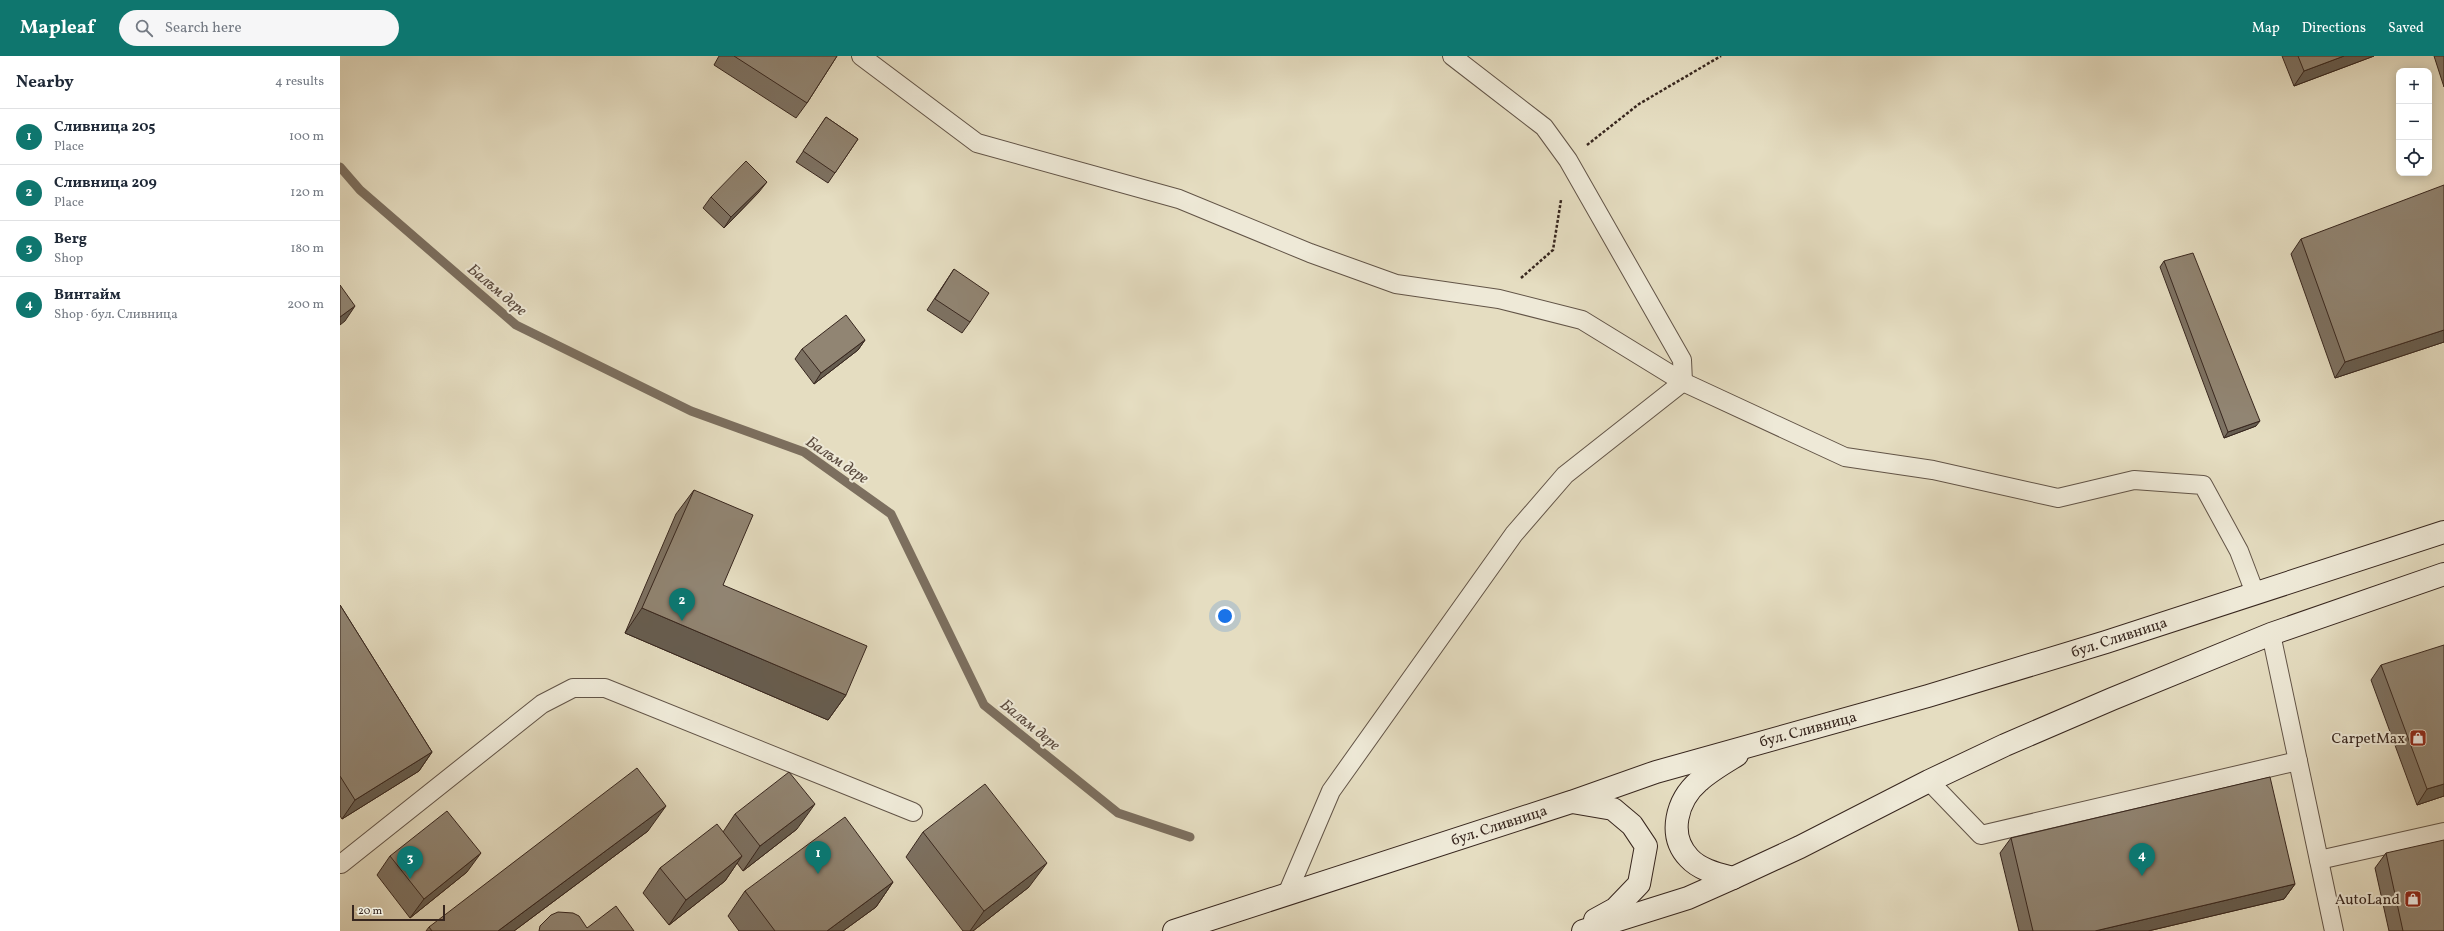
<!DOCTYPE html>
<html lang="en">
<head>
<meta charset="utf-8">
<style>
  body { margin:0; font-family:Vollkorn,serif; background:#f6f6f7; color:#1f2937 }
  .controls { position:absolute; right:12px; top:12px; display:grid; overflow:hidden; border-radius:8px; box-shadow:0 2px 10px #0003 }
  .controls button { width:36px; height:36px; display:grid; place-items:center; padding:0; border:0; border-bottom:1px solid #e0e1e3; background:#fff; color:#1f2937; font:20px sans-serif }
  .scale { position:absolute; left:12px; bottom:10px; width:93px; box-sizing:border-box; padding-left:4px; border:2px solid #37261e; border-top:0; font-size:11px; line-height:14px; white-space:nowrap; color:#37261e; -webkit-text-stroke:3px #eee9d7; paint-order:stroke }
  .you { position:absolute; left:885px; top:560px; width:14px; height:14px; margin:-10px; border:3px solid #fff; border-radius:50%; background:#1a73e8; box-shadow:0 0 0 6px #1a73e833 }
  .badge { display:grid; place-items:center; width:26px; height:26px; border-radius:50%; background:#0f766e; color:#fff; font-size:13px; font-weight:700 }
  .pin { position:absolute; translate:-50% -33px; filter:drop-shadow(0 1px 2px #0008) }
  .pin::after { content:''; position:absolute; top:21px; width:14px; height:12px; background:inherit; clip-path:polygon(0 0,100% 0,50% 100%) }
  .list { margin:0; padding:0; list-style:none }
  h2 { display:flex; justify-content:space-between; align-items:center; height:52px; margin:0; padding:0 16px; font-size:17px }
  h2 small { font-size:13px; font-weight:400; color:#747a83 }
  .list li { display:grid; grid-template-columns:26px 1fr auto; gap:12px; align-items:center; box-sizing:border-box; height:56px; padding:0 16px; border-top:1px solid #e0e1e3 }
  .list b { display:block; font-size:15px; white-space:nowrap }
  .list p { margin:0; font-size:13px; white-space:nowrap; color:#747a83 }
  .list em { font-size:13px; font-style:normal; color:#747a83 }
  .icon { flex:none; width:22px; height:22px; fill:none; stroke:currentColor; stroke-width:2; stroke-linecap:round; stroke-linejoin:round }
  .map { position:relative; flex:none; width:2104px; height:875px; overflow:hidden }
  header { display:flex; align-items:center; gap:24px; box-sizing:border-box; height:56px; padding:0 20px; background:#0f766e; color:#fff }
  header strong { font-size:19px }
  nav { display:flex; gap:22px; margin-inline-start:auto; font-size:14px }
  .search { width:280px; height:36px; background:#f6f6f7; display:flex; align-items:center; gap:10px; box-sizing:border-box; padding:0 14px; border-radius:22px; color:#747a83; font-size:15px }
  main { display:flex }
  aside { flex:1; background:#fff }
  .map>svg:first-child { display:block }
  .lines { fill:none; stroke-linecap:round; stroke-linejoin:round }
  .stream { stroke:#7c6f5f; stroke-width:9 }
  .lane-casing { stroke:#625447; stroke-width:20 }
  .secondary-casing { stroke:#37261e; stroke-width:24 }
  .path { stroke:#37261e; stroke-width:2.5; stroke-dasharray:3 2; stroke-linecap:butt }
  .lane { stroke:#eee9d7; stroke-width:18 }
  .secondary { stroke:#eee9d7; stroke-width:22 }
  .wall { fill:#7d7263; stroke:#37261e }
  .shaded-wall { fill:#665d50; stroke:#37261e }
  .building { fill:#918573; stroke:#37261e }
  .labels { text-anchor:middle; stroke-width:4; stroke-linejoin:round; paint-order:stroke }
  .street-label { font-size:15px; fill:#37261e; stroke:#eee9d7 }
  .poi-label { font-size:15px; fill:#37261e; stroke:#eee9d7; text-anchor:end }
  .water-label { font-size:16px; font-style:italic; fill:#5a4a3e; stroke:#eee9d7 }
</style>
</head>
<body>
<header>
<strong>Mapleaf</strong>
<div class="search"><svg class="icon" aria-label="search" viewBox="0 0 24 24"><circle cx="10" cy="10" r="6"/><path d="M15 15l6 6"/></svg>Search here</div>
<nav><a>Map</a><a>Directions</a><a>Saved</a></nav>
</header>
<main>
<aside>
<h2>Nearby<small>4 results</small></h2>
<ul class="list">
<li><span class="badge">1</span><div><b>Сливница 205</b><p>Place</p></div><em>100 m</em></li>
<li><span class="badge">2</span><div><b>Сливница 209</b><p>Place</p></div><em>120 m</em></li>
<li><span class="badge">3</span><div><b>Berg</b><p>Shop</p></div><em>180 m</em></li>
<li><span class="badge">4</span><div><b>Винтайм</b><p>Shop · бул. Сливница</p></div><em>200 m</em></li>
</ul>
</aside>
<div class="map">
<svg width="2104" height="875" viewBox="0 0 2104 875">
  <rect width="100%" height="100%" fill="#e5ddc1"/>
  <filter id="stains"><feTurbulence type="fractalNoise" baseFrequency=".005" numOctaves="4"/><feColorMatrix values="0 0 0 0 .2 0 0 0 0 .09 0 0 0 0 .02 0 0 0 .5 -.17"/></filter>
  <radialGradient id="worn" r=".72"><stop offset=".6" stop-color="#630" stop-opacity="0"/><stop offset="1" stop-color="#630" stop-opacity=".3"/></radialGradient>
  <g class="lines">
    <path class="stream" d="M0 111 20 134 176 269 351 355 464 396 551 458 644 649 778 757 850 781"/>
    <g class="lane-casing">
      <g id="lane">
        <path d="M521 0 637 87 839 143 970 197 1056 228 1159 243 1242 264 1343 326 1505 401 1593 414 1718 442 1794 424 1863 429 1899 495 1915 537"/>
        <path d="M1931 578 1994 875"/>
        <path d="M1589 725 1641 779 1958 705"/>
        <path d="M1979 804 2104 776"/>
        <path d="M1 808 202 648 233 632H265L573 756"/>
        <path d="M947 838 991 735 1174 478 1225 419 1343 326 1342 304 1228 104 1204 71 1112 0"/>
      </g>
    </g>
    <g class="secondary-casing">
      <g id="secondary">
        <path d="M1232 746 1273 753 1292 769 1306 790 1299 828 1275 853 1255 864"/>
        <path d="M1393 822C1378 818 1360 814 1349 802 1327 779 1337 744 1359 725 1370 715 1384 707 1397 699"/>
        <path d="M834 875 1231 746 1316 716 1588 640 1766 586 2104 476"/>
        <path d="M1243 875 1348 842 1393 822 1460 791 1589 725 1665 689 1772 643 1931 578 2104 518"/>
      </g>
    </g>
    <g class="path">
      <path d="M1247 89 1299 48 1381 0"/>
      <path d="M1181 222 1213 194 1221 144"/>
    </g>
    <use href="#lane" class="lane"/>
    <use href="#secondary" class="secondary"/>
  </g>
  <g class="wall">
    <path d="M379 0H497L467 47 456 62 374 9Z"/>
    <path d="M1942 0H2034L1954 30Z"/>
    <path d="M2094 0H2104V31Z"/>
    <path d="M486 61 518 83 488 127 456 106Z"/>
    <path d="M419 136 384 172 363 152 371 141Z"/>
    <path d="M1961 183 2104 286 1995 322 1951 198Z"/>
    <path d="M1824 205 1916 370 1884 382 1820 211Z"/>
    <path d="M614 213 630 266 622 277 587 254Z"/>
    <path d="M525 284 518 294 474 328 455 303 462 293Z"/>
    <path d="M354 434 383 529 506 639 488 664 285 577 336 458Z"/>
    <path d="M0 549 92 696 79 715 2 763 0 760Z"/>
    <path d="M2041 609 2104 740 2077 749 2031 624Z"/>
    <path d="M395 758 457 773 403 815 397 807 385 825 329 869 303 837 320 812 383 776Z"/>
    <path d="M308 775 174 875H86L89 871Z"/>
    <path d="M583 776 689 831 633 875H623L566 801Z"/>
    <path d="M1671 782 1955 828 1944 843 1808 875H1679L1660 797Z"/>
    <path d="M2046 797 2104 875H2049L2035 812Z"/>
    <path d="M50 800 127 816 70 862 37 819Z"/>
    <path d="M553 826 536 851 503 875H399L388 860 405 835Z"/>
  </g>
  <g class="shaded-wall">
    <path d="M2004 0H2034L1954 30 1964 15Z"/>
    <path d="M427 126 419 136 384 172 391 161Z"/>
    <path d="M15 250 5 265 0 269V261Z"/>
    <path d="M2104 274V286L1995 322 2005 306Z"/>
    <path d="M525 284 518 294 474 328 481 317Z"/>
    <path d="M1920 365 1916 370 1884 382 1888 376Z"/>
    <path d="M302 552 506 639 488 664 285 577Z"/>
    <path d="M92 696 79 715 2 763 15 744Z"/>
    <path d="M2104 728V740L2077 749 2087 733Z"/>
    <path d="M475 748 457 773 403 815 420 790Z"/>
    <path d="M326 750 308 775 174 875H158Z"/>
    <path d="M141 797 127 816 70 862 84 843Z"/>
    <path d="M402 800 385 825 329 869 346 844Z"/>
    <path d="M707 807 689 831 633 875H630L644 855Z"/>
    <path d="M553 826 536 851 503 875H487Z"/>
    <path d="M1955 828 1944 843 1808 875H1755Z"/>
  </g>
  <g class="building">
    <path d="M394 0H497L467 47Z"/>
    <path d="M1958 0H2004L1964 15Z"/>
    <path d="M486 61 518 83 495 117 463 95Z"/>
    <path d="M406 105 427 126 391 161 371 141Z"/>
    <path d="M2104 129V274L2005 306 1961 183Z"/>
    <path d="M1853 197 1920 365 1888 376 1824 205Z"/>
    <path d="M614 213 649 237 630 266 595 243Z"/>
    <path d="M0 229 15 250 0 261Z"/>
    <path d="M506 259 525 284 481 317 462 293Z"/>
    <path d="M354 434 413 459 383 529 527 590 506 639 302 552Z"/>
    <path d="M0 549 92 696 15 744 0 720Z"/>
    <path d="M2104 589V728L2087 733 2041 609Z"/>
    <path d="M297 712 326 750 158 875H92L89 871Z"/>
    <path d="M449 716 475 748 420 790 395 758Z"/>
    <path d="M1930 721 1955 828 1755 875H1693L1671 782Z"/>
    <path d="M645 728 707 807 644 855 583 776Z"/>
    <path d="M107 755 141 797 84 843 50 800Z"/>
    <path d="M505 761 553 826 487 875H435L405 835Z"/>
    <path d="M377 768 402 800 346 844 320 812Z"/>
    <path d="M2104 784V875H2063L2046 797Z"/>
    <path d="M276 850 294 875H199L200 870 211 859 218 856 233 857 239 860 247 872Z"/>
  </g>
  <defs>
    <g id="shop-square" transform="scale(0.9)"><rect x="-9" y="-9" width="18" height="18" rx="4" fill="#8f2418" stroke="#eee9d7"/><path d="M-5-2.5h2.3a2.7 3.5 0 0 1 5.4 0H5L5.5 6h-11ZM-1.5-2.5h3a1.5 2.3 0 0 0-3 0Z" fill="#fff"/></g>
  </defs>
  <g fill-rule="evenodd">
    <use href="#shop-square" x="2078" y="682"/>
    <use href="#shop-square" x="2073" y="843"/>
  </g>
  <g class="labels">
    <g class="street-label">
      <text transform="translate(1779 581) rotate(-18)" y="5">бул. Сливница</text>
      <text transform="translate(1468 673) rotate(-15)" y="5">бул. Сливница</text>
      <text transform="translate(1159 769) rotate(-18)" y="5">бул. Сливница</text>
    </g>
    <g class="poi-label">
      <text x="2065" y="687">CarpetMax</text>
      <text x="2060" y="848">AutoLand</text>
    </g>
    <g class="water-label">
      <text transform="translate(158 233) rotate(40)" y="6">Балъм дере</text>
      <text transform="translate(498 403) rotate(34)" y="6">Балъм дере</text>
      <text transform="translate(691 668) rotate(39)" y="6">Балъм дере</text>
    </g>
  </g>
  <rect width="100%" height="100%" filter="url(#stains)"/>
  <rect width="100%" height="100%" fill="url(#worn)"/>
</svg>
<div class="controls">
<button>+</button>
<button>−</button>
<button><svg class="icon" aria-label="locate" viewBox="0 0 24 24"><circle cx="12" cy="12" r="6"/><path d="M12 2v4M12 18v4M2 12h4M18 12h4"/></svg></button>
</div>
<div class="scale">20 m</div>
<div class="you"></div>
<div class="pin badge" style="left:478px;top:818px">1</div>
<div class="pin badge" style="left:342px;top:565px">2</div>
<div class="pin badge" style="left:70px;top:823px">3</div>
<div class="pin badge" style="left:1802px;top:820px">4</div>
</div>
</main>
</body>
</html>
